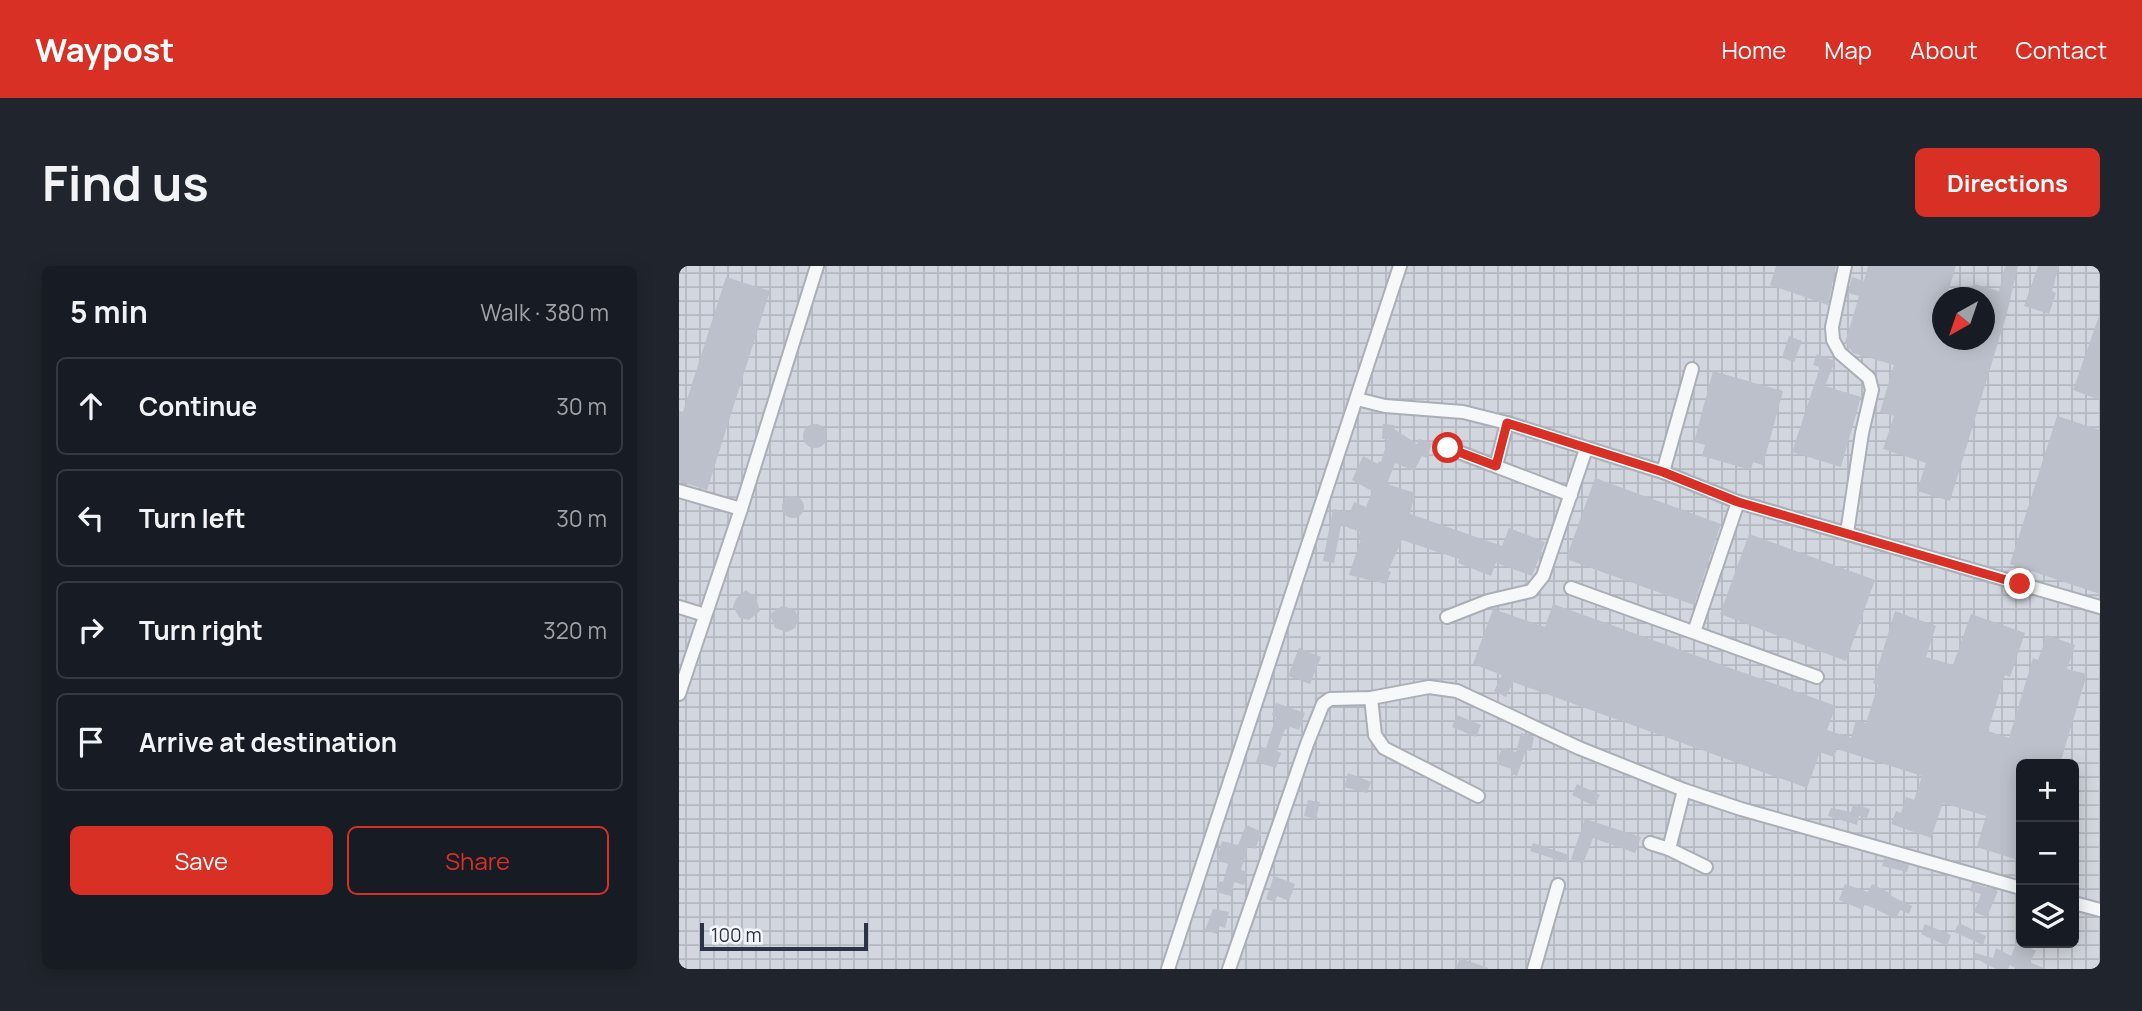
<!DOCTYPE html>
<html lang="en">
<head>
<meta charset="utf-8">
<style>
  body { margin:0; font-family:Manrope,sans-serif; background:#20242c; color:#f1f3f6 }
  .controls { position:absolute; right:21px; bottom:21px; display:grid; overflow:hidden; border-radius:10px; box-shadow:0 4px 18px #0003 }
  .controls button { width:63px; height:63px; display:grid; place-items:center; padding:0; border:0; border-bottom:2px solid #363941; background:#171b24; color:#f1f3f6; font:35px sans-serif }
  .compass { position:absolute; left:1253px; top:21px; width:63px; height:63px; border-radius:50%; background:#171b24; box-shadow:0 4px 18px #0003; rotate:220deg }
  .scale { position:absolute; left:21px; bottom:18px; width:168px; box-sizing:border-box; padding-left:7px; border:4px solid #2b3445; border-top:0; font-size:19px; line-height:24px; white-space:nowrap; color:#2b3445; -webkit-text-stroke:5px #f4f6f9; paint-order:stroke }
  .stop { position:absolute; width:21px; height:21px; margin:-16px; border:5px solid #d93025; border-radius:50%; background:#fff }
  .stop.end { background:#d93025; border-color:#fff; box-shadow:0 2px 7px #0008 }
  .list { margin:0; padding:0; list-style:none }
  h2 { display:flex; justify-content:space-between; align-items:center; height:91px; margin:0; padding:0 28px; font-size:30px }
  h2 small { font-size:23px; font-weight:400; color:#9ea1a6 }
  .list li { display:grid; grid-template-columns:46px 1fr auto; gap:21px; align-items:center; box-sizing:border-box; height:98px; margin:0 14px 14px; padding:0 14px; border:2px solid #363941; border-radius:10px }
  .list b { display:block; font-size:26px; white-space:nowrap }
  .list em { font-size:23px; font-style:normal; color:#9ea1a6 }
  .actions { display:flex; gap:14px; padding:21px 28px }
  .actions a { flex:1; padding:16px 0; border:2px solid #d93025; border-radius:10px; text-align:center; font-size:24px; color:#d93025 }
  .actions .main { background:#d93025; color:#fff }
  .icon { flex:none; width:38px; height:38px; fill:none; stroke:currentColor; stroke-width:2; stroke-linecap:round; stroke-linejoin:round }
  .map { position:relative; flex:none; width:1421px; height:703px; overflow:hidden; border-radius:10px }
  header { display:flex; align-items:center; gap:42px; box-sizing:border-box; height:98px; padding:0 35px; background:#d93025; color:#fff }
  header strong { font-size:33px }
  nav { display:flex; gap:38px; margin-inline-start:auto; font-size:24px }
  .intro { display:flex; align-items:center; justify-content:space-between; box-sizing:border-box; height:168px; padding:0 42px }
  h1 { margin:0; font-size:49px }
  .button { padding:18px 32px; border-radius:10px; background:#d93025; color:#fff; font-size:24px; font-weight:700 }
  main { display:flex; gap:42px; padding:0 42px }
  aside { flex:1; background:#171b24; border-radius:10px; box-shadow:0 4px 18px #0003 }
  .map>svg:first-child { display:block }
  .industrial { fill:url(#industrial-grid); fill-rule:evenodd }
  .building { fill:#bbc0ca }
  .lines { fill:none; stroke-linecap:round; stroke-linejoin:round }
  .minor-casing { stroke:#a9aeb7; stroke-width:16 }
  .minor { stroke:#f7f8fa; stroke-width:12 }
  .route { stroke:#d93025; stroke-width:9 }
</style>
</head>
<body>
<header>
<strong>Waypost</strong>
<nav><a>Home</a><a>Map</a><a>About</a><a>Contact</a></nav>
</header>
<div class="intro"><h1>Find us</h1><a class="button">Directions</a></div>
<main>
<aside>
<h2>5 min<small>Walk · 380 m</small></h2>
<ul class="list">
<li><svg class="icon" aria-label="ahead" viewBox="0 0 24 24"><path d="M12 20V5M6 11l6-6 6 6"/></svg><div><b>Continue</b></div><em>30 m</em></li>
<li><svg class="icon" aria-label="left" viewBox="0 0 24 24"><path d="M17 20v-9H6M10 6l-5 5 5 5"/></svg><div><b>Turn left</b></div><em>30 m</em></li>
<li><svg class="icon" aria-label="right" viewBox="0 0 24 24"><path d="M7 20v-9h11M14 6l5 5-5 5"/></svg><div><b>Turn right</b></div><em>320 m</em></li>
<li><svg class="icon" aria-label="arrive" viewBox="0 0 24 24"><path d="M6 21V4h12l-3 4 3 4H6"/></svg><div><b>Arrive at destination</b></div></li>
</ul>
<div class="actions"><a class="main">Save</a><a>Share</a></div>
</aside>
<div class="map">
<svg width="1421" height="703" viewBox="0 0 1421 703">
  <defs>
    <pattern id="industrial-grid" width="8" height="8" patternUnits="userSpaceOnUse" patternTransform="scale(1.75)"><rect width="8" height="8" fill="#d2d6de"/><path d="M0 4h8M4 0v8" fill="none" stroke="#b4b8c0"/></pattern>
  </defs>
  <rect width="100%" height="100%" fill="#e4e7ec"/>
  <path class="industrial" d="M0 0H1421V703H0ZM1264 32H1306V74H1264ZM1342 498H1395V677H1342Z"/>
  <g class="building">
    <path d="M1097 0H1157L1149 39 1091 19Z"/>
    <path d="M1189 0H1277L1267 32H1264V74H1306V32H1292L1295 18 1320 25 1326 0H1339L1328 47 1271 235 1238 225 1247 197 1204 183 1215 150 1201 146 1215 99 1174 87 1166 77 1180 30 1169 27 1173 11 1185 15Z"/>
    <path d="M1359 0H1380L1373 25 1377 27 1370 48 1345 40Z"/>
    <path d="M47 11 91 25 28 224 0 215V145L4 146Z"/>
    <path d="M1420 50H1421V134L1394 124Z"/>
    <path d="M1110 70 1123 75 1115 96 1103 92Z"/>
    <path d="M1138 88 1156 95 1146 120 1182 131 1162 201 1113 186 1141 101 1134 99Z"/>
    <path d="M1034 105 1104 125 1084 199 1074 196 1072 204 1023 190 1026 179 1015 176Z"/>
    <path d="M1378 150 1421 164V328L1331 298Z"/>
    <path d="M704 158 715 159V163L738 178 740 173 753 177 748 192 743 190 735 205 716 197 708 218 736 227 731 248 823 280 830 262 866 276 853 310 817 297 812 310 779 297 780 293 723 274 709 305 712 306 707 318 670 309 682 273 679 271 681 266 662 259 655 297 644 295 654 243 671 246 675 236 687 241 693 225 673 214 684 190 699 198 700 195 702 196 709 173H703Z"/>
    <circle cx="136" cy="170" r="12"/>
    <path d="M916 212 1042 258 1015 339 887 293Z"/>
    <circle cx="114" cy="241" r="11"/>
    <path d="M1070 268 1196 314 1167 395 1041 348Z"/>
    <path d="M67 324 77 332 81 345 70 354 61 352 54 341 57 333Z"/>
    <path d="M874 338 1157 440 1148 464 1172 472 1177 454 1187 457 1199 419 1194 417 1216 345 1257 360 1247 391 1274 399 1292 348 1346 367 1331 411 1326 409 1309 465 1330 472 1354 392 1359 394 1368 369 1396 379 1388 403 1408 408 1381 498H1342V595L1298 581 1307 550 1264 537 1252 572 1212 558 1217 545 1222 547 1227 531 1235 534 1243 510 1158 483 1155 491 1141 486 1128 522 834 416 827 431 815 425 823 409 794 398 814 343 866 361Z"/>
    <path d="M103 340 116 344 119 353 116 362 108 366 96 362 91 348Z"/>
    <path d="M620 382 642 391 631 418 609 410Z"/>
    <path d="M597 437 626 447 620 464 611 461 610 464 606 463 598 485 602 487 597 502 577 496 582 481 587 482 597 451 593 449Z"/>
    <path d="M778 449 802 459 797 471 773 461Z"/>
    <path d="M842 467 855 471 852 485 847 484 838 510 832 508 833 503 817 498 823 482 837 486Z"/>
    <path d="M669 507 692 516 688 527 665 521Z"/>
    <path d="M898 518 921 529 915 540 893 529Z"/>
    <path d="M629 534 641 536 637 553 625 550Z"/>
    <path d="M1174 538 1191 543 1188 552 1180 550 1178 559 1149 550 1152 542 1172 546Z"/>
    <path d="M906 553 962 571 956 587 914 572 904 598 892 593Z"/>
    <path d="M567 559 583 566 576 583 569 580 562 604 568 606 565 619 555 616 552 630 537 626 541 615 544 616 549 598 538 595 543 575 559 579Z"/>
    <path d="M854 577 890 589 888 597 851 585Z"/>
    <path d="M1205 592 1230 599 1228 606 1203 600Z"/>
    <path d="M595 610 616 618 610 635 598 630 596 636 587 633Z"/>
    <path d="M1293 617 1319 625 1308 651 1295 646 1302 628 1291 625Z"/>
    <path d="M1166 618 1189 626 1193 618 1213 628 1212 630 1233 640 1230 648 1221 644 1217 653 1192 641 1185 639 1184 644 1160 634Z"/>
    <path d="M534 643 550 646 546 662 540 660 538 668 526 664Z"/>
    <path d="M1280 657 1307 670 1304 679 1275 666Z"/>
    <path d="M1246 658 1272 669 1268 680 1242 668Z"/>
    <path d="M1338 676 1357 685 1351 696 1367 703H1338L1331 699 1329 703H1317L1294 691 1296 687 1314 692 1317 682 1332 690Z"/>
    <path d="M781 692 809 702V703H777Z"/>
  </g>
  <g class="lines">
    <g class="minor-casing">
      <g id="minor">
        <path d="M1166 0 1153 61 1154 74 1161 87 1190 112 1193 124 1183 167 1168 267"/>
        <path d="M678 133 706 140 784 146 828 157 984 206 1059 236 1421 341"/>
        <path d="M769 182 892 229"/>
        <path d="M817 200 828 157"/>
        <path d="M984 206 1013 103"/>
        <path d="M0 225 62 243"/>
        <path d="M892 322 1138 411"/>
        <path d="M0 341 26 349"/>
        <path d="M768 351 809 335 852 325 864 310 907 183"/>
        <path d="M1015 366 1059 236"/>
        <path d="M0 428 62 243 138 0"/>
        <path d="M692 432 696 469 705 482 799 530"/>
        <path d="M971 577 990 583 1027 601"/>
        <path d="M990 583 1005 524"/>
        <path d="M1395 637 1421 644"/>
        <path d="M489 703 721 0"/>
        <path d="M550 703 628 478 644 438 651 433 692 432 750 421 778 425 900 482 1005 524 1062 543 1342 622"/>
        <path d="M855 703 879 619"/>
      </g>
    </g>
    <use href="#minor" class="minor"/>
  </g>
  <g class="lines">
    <path class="route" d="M769 182 817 200 828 157 984 206 1059 236 1341 318"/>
  </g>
</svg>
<div class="controls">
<button>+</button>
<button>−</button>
<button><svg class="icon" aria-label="layers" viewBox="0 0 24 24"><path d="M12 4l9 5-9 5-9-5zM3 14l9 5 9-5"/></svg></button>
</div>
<svg class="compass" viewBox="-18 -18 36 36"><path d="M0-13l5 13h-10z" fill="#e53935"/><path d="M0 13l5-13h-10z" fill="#9ea1a6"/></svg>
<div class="scale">100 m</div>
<div class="stop" style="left:769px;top:182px"></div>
<div class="stop end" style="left:1341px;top:318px"></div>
</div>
</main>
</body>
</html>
